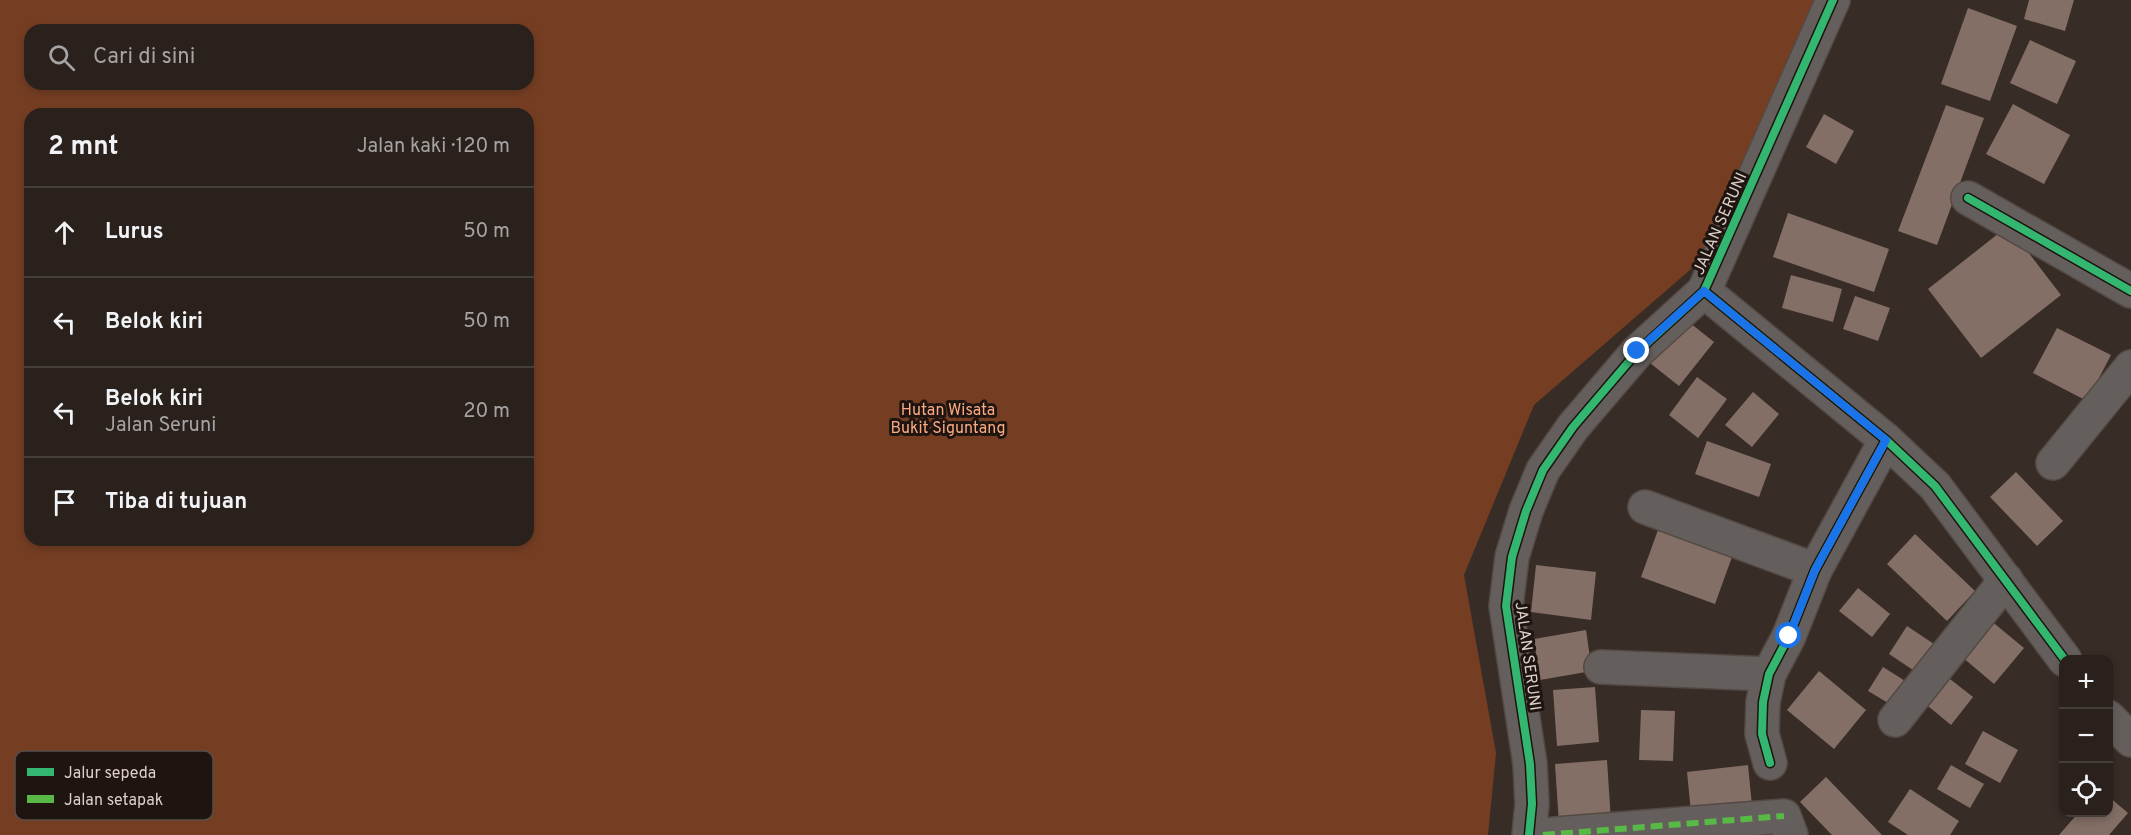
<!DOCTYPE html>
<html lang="id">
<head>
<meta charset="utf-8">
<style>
  body { margin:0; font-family:Overpass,sans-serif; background:#362e29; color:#f1f3f6 }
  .controls { position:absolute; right:18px; bottom:18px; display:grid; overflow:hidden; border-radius:12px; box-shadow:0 3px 9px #0003 }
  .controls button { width:54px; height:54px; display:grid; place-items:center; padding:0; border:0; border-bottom:2px solid #463e3b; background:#2a211c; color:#f1f3f6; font:30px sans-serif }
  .stop { position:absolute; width:18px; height:18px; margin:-14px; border:4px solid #1a73e8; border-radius:50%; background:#fff }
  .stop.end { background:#1a73e8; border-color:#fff; box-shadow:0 2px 6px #0008 }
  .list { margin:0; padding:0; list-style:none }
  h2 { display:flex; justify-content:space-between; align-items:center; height:78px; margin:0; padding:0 24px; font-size:26px }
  h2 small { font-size:20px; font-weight:400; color:#a5a3a3 }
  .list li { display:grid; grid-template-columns:39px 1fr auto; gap:18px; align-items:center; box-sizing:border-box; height:90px; padding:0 24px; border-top:2px solid #463e3b }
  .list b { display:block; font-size:22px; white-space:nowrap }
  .list p { margin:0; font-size:20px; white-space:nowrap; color:#a5a3a3 }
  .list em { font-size:20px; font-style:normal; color:#a5a3a3 }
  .icon { flex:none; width:33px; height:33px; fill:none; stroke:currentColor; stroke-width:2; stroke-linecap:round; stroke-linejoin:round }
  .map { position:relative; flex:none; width:2131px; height:835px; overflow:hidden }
  .search { position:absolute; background:#2a211c; box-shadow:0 3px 9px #0003; left:24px; top:24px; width:510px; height:66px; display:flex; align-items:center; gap:15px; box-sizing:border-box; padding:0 21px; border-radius:18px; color:#a5a3a3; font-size:22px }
  .panel { position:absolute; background:#2a211c; box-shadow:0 3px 9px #0003; left:24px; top:108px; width:510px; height:438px; border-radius:18px }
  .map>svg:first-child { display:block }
  .green { fill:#753e23; fill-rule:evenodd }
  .building { fill:#836f65 }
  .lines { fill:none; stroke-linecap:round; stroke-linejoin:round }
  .minor-casing { stroke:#544a45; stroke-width:36 }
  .minor { stroke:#645f5c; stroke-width:33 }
  .quiet { stroke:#58b947; stroke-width:6; stroke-dasharray:12 6; stroke-linecap:butt }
  .cycleway-casing { stroke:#1e1410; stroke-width:11 }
  .cycleway { stroke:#33b770; stroke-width:8 }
  .route { stroke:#1a73e8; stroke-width:8 }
  .labels { text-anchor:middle; stroke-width:6; stroke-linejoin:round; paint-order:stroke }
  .street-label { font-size:16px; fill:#decfc8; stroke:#1e1410 }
  .park-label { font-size:16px; fill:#fba983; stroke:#1e1410 }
  .key { fill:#1e1410; stroke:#584c47; stroke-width:1.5 }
  .key-label { font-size:16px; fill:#decfc8 }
</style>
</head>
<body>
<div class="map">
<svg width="2131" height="835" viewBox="0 0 2131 835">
  <rect width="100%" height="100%" fill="#382c26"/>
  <path class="green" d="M0 0H1823L1698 263 1534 405 1464 575 1496 753 1488 835H0ZM30 30H528V84H30ZM30 114H528V540H30Z"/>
  <g class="building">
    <path d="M2029 0H2074L2065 31 2024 19Z"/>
    <path d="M1968 8 2017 26 1990 101 1941 84Z"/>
    <path d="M2030 40 2076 61 2057 104 2010 83Z"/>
    <path d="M2013 104 2070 135 2044 184 1986 154Z"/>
    <path d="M1946 105 1984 118 1937 245 1898 231Z"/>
    <path d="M1824 114 1854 131 1836 164 1806 147Z"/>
    <path d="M1788 213 1889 249 1874 292 1773 257Z"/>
    <path d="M2008 226 2061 295 1981 358 1928 289Z"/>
    <path d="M1791 275 1842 289 1833 322 1782 308Z"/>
    <path d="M1855 296 1890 308 1878 341 1843 329Z"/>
    <path d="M1685 319 1714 342 1679 386 1650 363Z"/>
    <path d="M2057 328 2111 355 2087 401 2033 373Z"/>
    <path d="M1697 377 1727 399 1698 438 1669 415Z"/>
    <path d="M1753 392 1779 414 1752 447 1725 425Z"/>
    <path d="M1707 441 1771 464 1759 497 1695 474Z"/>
    <path d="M2016 472 2063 521 2037 546 1990 497Z"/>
    <path d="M1658 530 1732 557 1715 604 1641 577Z"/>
    <path d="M1915 534 1975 591 1947 621 1887 564Z"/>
    <path d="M1536 565 1596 572 1591 620 1531 612Z"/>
    <path d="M1858 588 1890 614 1872 637 1839 611Z"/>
    <path d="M1984 615 2024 648 1994 684 1955 651Z"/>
    <path d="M1907 626 1940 648 1922 676 1889 654Z"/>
    <path d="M1586 630 1592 671 1540 680 1534 639Z"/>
    <path d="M1883 667 1910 684 1895 707 1868 691Z"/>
    <path d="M1819 671 1866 710 1834 749 1787 710Z"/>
    <path d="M1950 679 1973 697 1951 725 1928 706Z"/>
    <path d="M1595 687 1599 742 1557 746 1553 690Z"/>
    <path d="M1641 710 1675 711 1673 761 1639 760Z"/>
    <path d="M1983 731 2018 750 2000 783 1965 764Z"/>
    <path d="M1607 760 1611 821 1559 824 1555 764Z"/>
    <path d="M1748 765 1752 806 1691 812 1687 772Z"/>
    <path d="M1951 765 1984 784 1970 808 1937 789Z"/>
    <path d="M1826 777 1882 835H1832L1800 802Z"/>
    <path d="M1910 789 1959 821 1950 835H1908L1888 822Z"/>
    <path d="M2108 796 2128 813 2109 835H2059L2079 812H2108Z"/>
  </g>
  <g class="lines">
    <g class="minor-casing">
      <g id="minor">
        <path d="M1968 198 2131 291"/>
        <path d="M1704 291 1886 440 1935 486 2065 660"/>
        <path d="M2053 463 2131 367"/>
        <path d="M1645 507 1815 570"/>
        <path d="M1601 667 1769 674"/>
        <path d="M2108 717 2131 740"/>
        <path d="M1895 720 2006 580"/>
        <path d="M1770 763 1762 734 1763 702 1769 674 1789 636 1815 570 1886 440"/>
        <path d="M1529 835 1532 804 1530 764 1506 606 1512 557 1526 511 1543 470 1573 427 1637 352 1704 291 1833 0"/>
        <path d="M1543 835 1784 816 1791 835"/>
      </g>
    </g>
    <use href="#minor" class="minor"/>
    <path class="quiet" d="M1543 835 1784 816"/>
    <g class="cycleway-casing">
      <g id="cycleway">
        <path d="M1968 198 2131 291"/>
        <path d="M1704 291 1886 440 1935 486 2065 660"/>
        <path d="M1770 763 1762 734 1763 702 1769 674 1789 636 1815 570 1886 440"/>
        <path d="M1529 835 1532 804 1530 764 1506 606 1512 557 1526 511 1543 470 1573 427 1637 352 1704 291 1833 0"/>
      </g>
    </g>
    <use href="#cycleway" class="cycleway"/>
  </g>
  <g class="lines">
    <path class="route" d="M1637 351 1704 291 1886 440 1815 570 1789 636"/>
  </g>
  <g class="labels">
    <g class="street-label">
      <text transform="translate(1719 223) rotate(-66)" y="6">JALAN SERUNI</text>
      <text transform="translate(1529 656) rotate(82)" y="6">JALAN SERUNI</text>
    </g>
    <g class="park-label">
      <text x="948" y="415">Hutan Wisata<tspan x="948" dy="18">Bukit Siguntang</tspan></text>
    </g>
  </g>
  <rect x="15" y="751" width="198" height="69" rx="9" class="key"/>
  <rect x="27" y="768" width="27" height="8" fill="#33b770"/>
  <rect x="27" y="795" width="27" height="8" fill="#58b947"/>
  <g class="key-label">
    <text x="64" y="778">Jalur sepeda</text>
    <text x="64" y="805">Jalan setapak</text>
  </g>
</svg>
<div class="controls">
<button>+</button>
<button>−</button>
<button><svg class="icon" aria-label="locate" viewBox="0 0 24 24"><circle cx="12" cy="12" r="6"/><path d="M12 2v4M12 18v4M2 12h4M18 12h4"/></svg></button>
</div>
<div class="stop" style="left:1789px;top:636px"></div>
<div class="stop end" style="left:1637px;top:351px"></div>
<div class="search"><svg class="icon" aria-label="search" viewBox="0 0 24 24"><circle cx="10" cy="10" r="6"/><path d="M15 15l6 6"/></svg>Cari di sini</div>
<section class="panel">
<h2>2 mnt<small>Jalan kaki · 120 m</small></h2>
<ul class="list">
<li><svg class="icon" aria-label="ahead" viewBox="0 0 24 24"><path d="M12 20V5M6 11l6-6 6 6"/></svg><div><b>Lurus</b></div><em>50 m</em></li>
<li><svg class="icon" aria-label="left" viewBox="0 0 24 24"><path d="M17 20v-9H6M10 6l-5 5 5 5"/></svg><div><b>Belok kiri</b></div><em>50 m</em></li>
<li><svg class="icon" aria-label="left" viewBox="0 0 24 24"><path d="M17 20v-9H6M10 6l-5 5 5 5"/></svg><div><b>Belok kiri</b><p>Jalan Seruni</p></div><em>20 m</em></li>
<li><svg class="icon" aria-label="arrive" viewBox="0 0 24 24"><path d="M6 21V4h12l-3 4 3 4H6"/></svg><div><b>Tiba di tujuan</b></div></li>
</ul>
</section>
</div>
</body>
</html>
